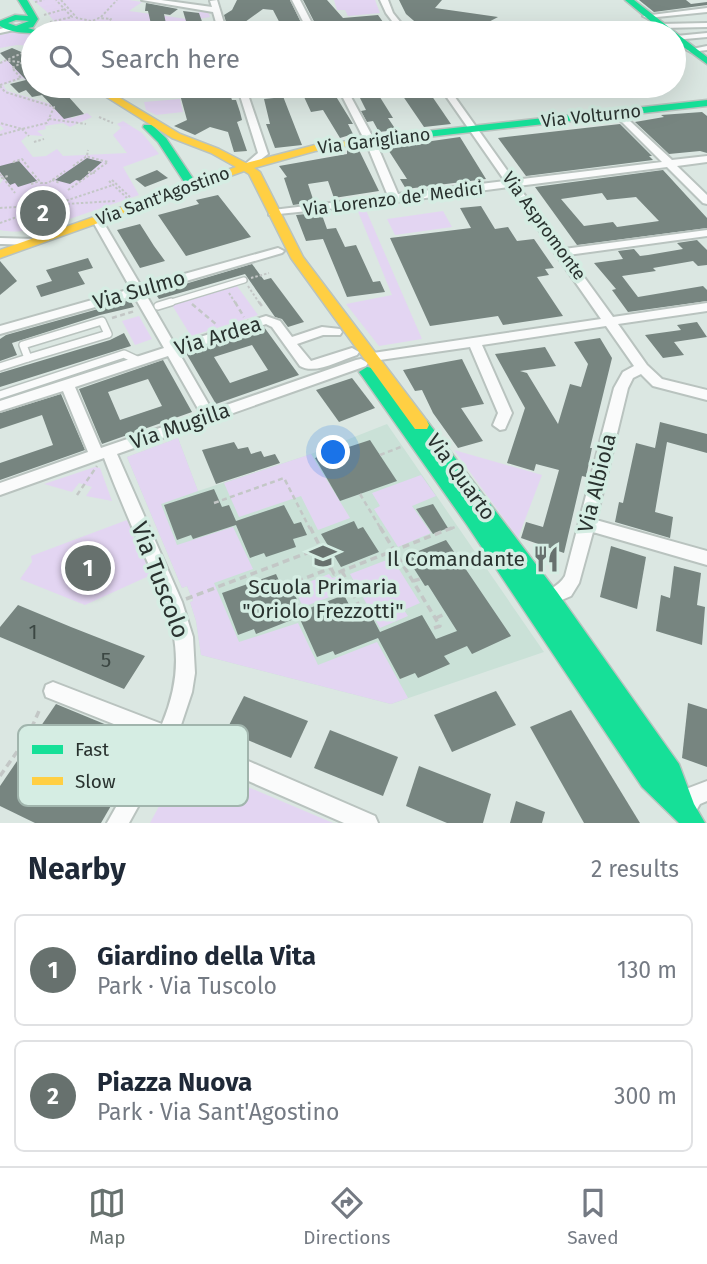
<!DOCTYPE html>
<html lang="en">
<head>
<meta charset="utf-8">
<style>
  body { margin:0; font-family:"Fira Sans",sans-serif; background:#f6f6f7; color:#1f2937 }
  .you { position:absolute; left:334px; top:453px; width:24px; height:24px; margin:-18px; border:5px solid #fff; border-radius:50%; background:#1a73e8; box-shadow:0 0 0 10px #1a73e833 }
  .badge { display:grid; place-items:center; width:46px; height:46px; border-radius:50%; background:#67716e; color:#fff; font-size:23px; font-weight:700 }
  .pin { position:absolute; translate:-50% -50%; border:4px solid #fff; box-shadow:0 2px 7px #0006 }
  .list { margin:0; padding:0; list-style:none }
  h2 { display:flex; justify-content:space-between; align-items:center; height:91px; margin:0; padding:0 28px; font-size:30px }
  h2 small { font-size:23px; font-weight:400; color:#747a83 }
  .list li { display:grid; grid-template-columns:46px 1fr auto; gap:21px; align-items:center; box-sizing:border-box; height:112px; margin:0 14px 14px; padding:0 14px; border:2px solid #e0e1e3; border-radius:10px }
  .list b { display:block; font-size:26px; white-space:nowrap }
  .list p { margin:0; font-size:23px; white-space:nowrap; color:#747a83 }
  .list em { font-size:23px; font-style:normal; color:#747a83 }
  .icon { flex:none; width:38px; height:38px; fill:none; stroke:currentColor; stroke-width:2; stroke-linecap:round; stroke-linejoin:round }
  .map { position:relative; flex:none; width:707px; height:823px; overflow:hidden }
  .search { position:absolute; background:#fff; box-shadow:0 7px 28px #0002; left:21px; right:21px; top:21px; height:77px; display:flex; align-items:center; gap:18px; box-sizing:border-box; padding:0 24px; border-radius:38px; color:#747a83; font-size:26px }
  .sheet { height:343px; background:#fff }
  nav { display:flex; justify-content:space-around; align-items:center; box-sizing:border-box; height:98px; border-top:2px solid #e0e1e3; background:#fff; font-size:19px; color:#747a83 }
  nav a { display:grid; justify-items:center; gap:4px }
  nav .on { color:#67716e }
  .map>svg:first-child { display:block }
  .built { fill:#cae1d7 }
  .green { fill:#e3d5f2 }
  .building { fill:#778580; fill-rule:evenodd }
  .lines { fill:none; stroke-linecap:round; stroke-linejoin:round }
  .lane-far2-casing { stroke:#b9c3bf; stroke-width:6 }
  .lane-far1-casing { stroke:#b9c3bf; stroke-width:8 }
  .lane-casing { stroke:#b9c3bf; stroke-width:10 }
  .street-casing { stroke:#b9c3bf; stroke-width:4 }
  .fast-casing { stroke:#b9c3bf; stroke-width:3 }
  .slow-casing { stroke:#b9c3bf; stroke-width:3 }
  .path-far2 { stroke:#c3c7c6; stroke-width:2; stroke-dasharray:2.5 2; stroke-linecap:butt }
  .path-far1 { stroke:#c3c7c6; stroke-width:2.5; stroke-dasharray:5 3.5; stroke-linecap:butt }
  .path { stroke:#c3c7c6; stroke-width:3.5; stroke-dasharray:7 4.5; stroke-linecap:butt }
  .lane-far2 { stroke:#fafbfb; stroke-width:4.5 }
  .lane-far1 { stroke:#fafbfb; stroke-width:5 }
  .lane { stroke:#fafbfb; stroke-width:7 }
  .street { fill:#fafbfb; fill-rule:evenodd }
  .fast { fill:#16e098; fill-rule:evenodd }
  .slow { fill:#ffcf43; fill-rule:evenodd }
  .labels { text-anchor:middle; stroke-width:7; stroke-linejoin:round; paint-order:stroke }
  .far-street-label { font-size:18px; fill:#29322f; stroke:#d5ede3 }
  .street-label { font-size:21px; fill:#29322f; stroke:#d5ede3 }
  .poi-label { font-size:21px; fill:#29322f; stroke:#d5ede3; text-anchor:end }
  .near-number-label { font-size:21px; fill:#3c4743 }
  .near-street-label { font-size:24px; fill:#29322f; stroke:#d5ede3 }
  .key { fill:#d5ede3; stroke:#a1b5ad; stroke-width:2 }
  .key-label { font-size:19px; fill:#29322f }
</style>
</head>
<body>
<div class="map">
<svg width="707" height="823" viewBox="0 0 707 823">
  <rect width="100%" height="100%" fill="#dbe7e2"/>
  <path class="built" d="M387 424 544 652 391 704 201 655 196 621 190 602 193 601 187 586 182 588 127 457 178 438 198 491 311 454Z"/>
  <g class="green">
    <path d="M33 0H129L142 2 129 11 187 19 202 11 208 12 210 17 121 33H63L46 11Z"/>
    <path d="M334 0H375L380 13 348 16 345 10H337Z"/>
    <path d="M14 32 33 34V46L17 45 0 48V35Z"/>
    <path d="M27 50 33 57V63L18 68 30 76 33 75V80L26 81 23 78 3 85 7 91 57 106 72 118 87 113 92 117 70 127 63 123 45 126 46 129 37 131 43 136 28 135 21 141 33 157 46 156 57 149 63 156 127 153 113 135 121 128 117 124 123 121 142 133 159 154 123 167 139 195 55 224 41 223C29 232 16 233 0 230V184L3 180 0 177V131L4 129 0 125V62Z"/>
    <path d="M180 99 183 112 156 115 146 110 144 102Z"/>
    <path d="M365 208 422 339 379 346 346 304 392 295 357 209Z"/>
    <path d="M443 211 452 227 395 235 387 219Z"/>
    <path d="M237 286 258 315 191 336 172 305Z"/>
    <path d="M139 316 152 339 135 345 122 321Z"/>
    <path d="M178 438 198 491 161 504 177 545 233 527 253 569 214 583 239 642 298 623 318 665 377 642 408 698 391 704 201 655 196 621 190 602 193 601 187 586 182 588 127 457Z"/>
    <path d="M454 450 542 475 518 538Z"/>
    <path d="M311 454 350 518 318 530 301 496 239 517 224 483Z"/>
    <path d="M95 467 100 468 112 501 86 496 92 487 79 483 72 492 44 484Z"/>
    <path d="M421 475 436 496 412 506 431 533 398 547 374 509 380 506 372 493Z"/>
    <path d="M127 520 151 575 85 605 20 579 32 562 31 556Z"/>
    <path d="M392 558 420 603 404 610 408 616 380 628 350 574Z"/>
    <path d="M329 574 332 578 339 576 344 585 330 591 332 596 303 607 294 588Z"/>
    <path d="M184 760 333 823H150Z"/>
  </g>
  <g class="building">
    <path d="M237 0H290L306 33H285L273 10 263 9 245 22H226L224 15 232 10Z"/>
    <path d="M303 0H327L343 18 378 15 391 33H320Z"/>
    <path d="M399 0H442L435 8 498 17 468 33 460 23 421 27 406 14Z"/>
    <path d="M639 0H686L691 4 707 2V5L654 12Z"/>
    <path d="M146 3 178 9 170 15 164 14 168 33H153L148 11H145Z"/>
    <path d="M183 11 199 13 205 30 189 31Z"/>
    <path d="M12 48 33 57V86H40L44 89 50 88 57 95H67L84 114 64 119 42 95 32 97 26 90 19 93 10 84 26 80 0 53Z"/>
    <path d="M227 86 232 100H236L240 112 242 120 237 122 247 151 234 152 228 132 210 127 195 135 174 126 187 120 179 91Z"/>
    <path d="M270 86H279L302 145 275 148 266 124H270L264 99 274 98Z"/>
    <path d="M299 86H316V91L332 90 353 124H348L353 134 340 138 323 110 311 112Z"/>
    <path d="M354 86H373L393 118H388L396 130 379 132 373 121 367 122 361 111 366 110Z"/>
    <path d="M396 86H425L451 124 424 127Z"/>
    <path d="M702 112 707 116V153L700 151 669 154 635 122 664 117 661 115Z"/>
    <path d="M620 124 652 156H649L653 160 526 176 498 138Z"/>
    <path d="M460 137 486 179 406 189 400 179H407L385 145 403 143 404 145Z"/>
    <path d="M358 148 379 191 334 198 328 181 308 184 314 202 293 205 284 178 287 177 279 166 347 154V150Z"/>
    <path d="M87 158 102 162 80 181 76 180 70 184 55 180Z"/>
    <path d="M19 161 37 181 18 187 15 183 10 185 0 172V166Z"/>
    <path d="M157 170 168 178 145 187 135 179Z"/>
    <path d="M663 170 707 218V228L577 245 535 187ZM602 193 607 200 636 197 659 221 617 227 613 222 584 226 561 199Z"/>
    <path d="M218 195 251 237 186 256 158 215 199 204 196 200Z"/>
    <path d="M481 206 495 229 508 227 517 241 534 239 554 268 545 269 549 275 537 277 563 316 503 325 498 316 430 326 390 238 471 228 460 208Z"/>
    <path d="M317 213 318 215H322L327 229 336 228 345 247 356 245 373 282 380 281 385 292 347 297 323 239 306 241 296 215Z"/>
    <path d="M140 224 154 246 165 261 140 268 117 230Z"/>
    <path d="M697 240 707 250V265L698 266 693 261 653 268 656 271 622 276 638 297 703 286 707 290V301L628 312 612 290 616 289 594 263 623 259 618 251 634 249 640 256 648 255 683 249 677 243Z"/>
    <path d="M88 258 93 268 78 272 85 284 41 297 36 286 52 281 46 270Z"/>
    <path d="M0 261 17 281 0 295Z"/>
    <path d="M252 264 264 280 271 278 304 322 288 327 282 319 275 317 245 274 159 299 155 293Z"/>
    <path d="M130 300 134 307 100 315 12 343 17 355 0 361V339L6 335Z"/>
    <path d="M697 322 707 337 674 342 684 355 663 358 645 335 681 330 677 325Z"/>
    <path d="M264 327 299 375 216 404 186 353ZM252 345 268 370 230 383 214 357Z"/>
    <path d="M124 333 131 346 0 387V373L110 340Z"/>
    <path d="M600 338 612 358 590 448H592L586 477 582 476 564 553 521 538 526 522 543 527 559 470 536 464 534 471 507 463 525 408 495 354 545 347 556 366 520 371 527 373 558 424 570 384 581 387 588 364 574 342Z"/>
    <path d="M462 359 484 404 461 408 483 441 458 448 433 413 422 390 415 391 403 370Z"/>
    <path d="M163 360 192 412 102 444 79 389ZM148 379 162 406 120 420 108 392Z"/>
    <path d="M352 378 375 408 339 422 316 390Z"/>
    <path d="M61 394 85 450 0 480V463L53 445 42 415 0 429V413Z"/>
    <path d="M660 422 707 434V453L667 442 655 512 673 517 670 538 615 522 619 502 623 503 636 443 655 448Z"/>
    <path d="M370 440 397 481 340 501 315 458Z"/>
    <path d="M234 442 238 449 248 447 251 454 261 451 264 457 275 454 280 463 216 484 202 450Z"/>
    <path d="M214 489 222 507 229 505 236 521 284 505 294 524 301 522 307 535 293 539 296 547 266 557 264 553 250 558 236 525 193 539 191 535 177 540 164 505Z"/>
    <path d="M433 504 448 528 433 534 416 509Z"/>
    <path d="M354 521 358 529 363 527 379 552 341 567 321 534Z"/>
    <path d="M446 540 511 636 472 654 467 646 444 656 450 664 418 678 415 673 400 679 378 638 335 655 333 651 317 657 299 617 256 634 254 629 238 635 222 593 276 574 286 596 294 593 302 611 344 595 356 618 370 613 380 632 422 615 436 639 457 631 428 585 425 586 406 556Z"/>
    <path d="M611 546 646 557 637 609 600 597Z"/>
    <path d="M674 566 701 573 697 605 705 607 702 645 656 631 661 595 670 598Z"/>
    <path d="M18 605 71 627 145 656 124 689 0 637V627Z"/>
    <path d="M496 691 516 725 452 752 434 715Z"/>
    <path d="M244 696 308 721 291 758 226 731Z"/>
    <path d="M688 703 707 709V767L682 758Z"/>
    <path d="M56 704 148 742 101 823H35L0 806V786Z"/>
    <path d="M571 710 640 823H584L530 727Z"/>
    <path d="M330 730 398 757 383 796 314 768Z"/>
    <path d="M419 766 491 794 483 823H447L406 806Z"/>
    <path d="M516 801 545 812 542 823H510Z"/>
  </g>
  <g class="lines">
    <g class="lane-far2-casing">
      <path id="lane-far2" d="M447 91 477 88"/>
    </g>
    <g class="lane-far1-casing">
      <path id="lane-far1" d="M165 304 244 280"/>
    </g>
    <g class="lane-casing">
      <g id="lane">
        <path d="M158 306 171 302"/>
        <path d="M102 321 108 334 28 358 23 345Z"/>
        <path d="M0 367 28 358"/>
        <path d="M0 395 124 354 139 361"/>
      </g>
    </g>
    <g class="street-casing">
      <g id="street">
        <path d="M142 0H161L212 7 210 1 217 0 227 33H219L213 12Z"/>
        <path d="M292 0H300L317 33H309Z"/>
        <path d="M380 0H388L393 13 409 33H401L386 13Z"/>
        <path d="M707 8V12L647 18 643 16Z"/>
        <path d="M707 23V27L661 28 657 26 661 24Z"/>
        <path d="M11 26H14V30L0 33V29Z"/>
        <path d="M134 30H137L139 33H131Z"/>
        <path d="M707 33V37L674 40 676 36Z"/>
        <path d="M707 46V50L691 52 687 50Z"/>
        <path d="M141 86H169L165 89 103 95 99 92 103 89Z"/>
        <path d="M237 86H245L268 154 248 169 243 166 258 153Z"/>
        <path d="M337 86H345L377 145 398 194 505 181 439 86H447L514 180 662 162 615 115V111L618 110 672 160 707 156V162L677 166 707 195V204L703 203 667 167 518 186 564 249 707 230V236L568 255 613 317 707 303V311L618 324 647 365 662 379 707 390V400L653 386 641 374 633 378 628 388 596 520 707 551V565L593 532 579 583 571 596 550 605 544 603 541 598C546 589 558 588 565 576L614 388 623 372 634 366 606 326 482 345 512 413 505 429 500 430 493 425 498 413 470 347 373 361 368 360 366 357 373 353 601 319 509 187 395 202 269 215V211L273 210 388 196 367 145Z"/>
        <path d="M97 217 102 220 141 286 278 248 284 251 282 253 145 293 175 345 266 316 280 321 292 337 322 327 340 329 342 332 340 335H323L297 344 311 361 352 348 359 352 357 355C341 360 315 375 300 366L272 327 266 324 179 353 212 410 356 360 361 359 368 363 366 366 117 454 182 602 193 637 195 673 192 692 179 731 375 816 378 823H344L171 747 129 823H107L154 740 46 697 44 691 46 685 53 682 162 724C192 653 169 609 139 543 127 515 115 487 104 458L0 495V483L88 452 63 391 0 411V401L164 348 134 296 0 334V326L131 289 92 220ZM168 356 201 414 101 448 75 387Z"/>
        <path d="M0 238 34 239 40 242 34 245 2 244H0Z"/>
        <path d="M707 781V801L700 804 693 816 686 819 679 816 676 809 686 789Z"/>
      </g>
    </g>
    <g class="fast-casing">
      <g id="fast">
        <path d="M18 0H27L38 19 33 27 28 28 44 33C30 33 13 34 0 26V21L15 15 28 16ZM16 20 29 21 16 26 8 23Z"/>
        <path d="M625 0H634L707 57V64L674 40V33H665Z"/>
        <path d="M707 100V106L355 145 350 142 355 139Z"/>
        <path d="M144 125H152L166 138 198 186 196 188H188L158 142 143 127Z"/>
        <path d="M367 367 372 368 413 425 421 419 427 421 557 592 679 764 694 804 705 823H679L642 787 467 525 362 376 359 372Z"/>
      </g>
    </g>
    <g class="slow-casing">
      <path id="slow" d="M89 86H100L180 134 219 149 246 163 315 145 359 140V144L315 151 254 168 260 172 303 257 427 421 429 425 427 429H415L291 258 249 174 244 171 0 258V250L236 167 211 153 172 138Z"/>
    </g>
    <g class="path-far2">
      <path d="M61 0 77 18 91 21"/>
      <path d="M35 2 44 0"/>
      <path d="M44 15 65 9"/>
      <path d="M101 17 117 0"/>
      <path d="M50 22 72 17 56 0"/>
      <path d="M107 24 111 19 99 18 92 21 127 30"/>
      <path d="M58 29 92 23"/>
      <path d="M8 61 33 63"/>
      <path d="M0 63 29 50"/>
      <path d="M0 85 21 78 12 68 25 61"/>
      <path d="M0 86 5 92 54 107 47 123 22 129 0 123"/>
      <path d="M99 117 113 123"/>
      <path d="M49 119 86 124"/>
      <path d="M0 135 22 129 29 136"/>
      <path d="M34 142 44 139"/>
      <path d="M13 162 22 159 29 168"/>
      <path d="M73 166 87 156 88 150"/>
      <path d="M32 172 41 183H48L65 171"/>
      <path d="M88 172 95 173"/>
      <path d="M0 174 15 193"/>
      <path d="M1 178 8 176"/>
      <path d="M52 180 60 183"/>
      <path d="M112 180 130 197"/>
      <path d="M109 181 127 198"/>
      <path d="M31 184 40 181"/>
      <path d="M68 190 108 162 85 156"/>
      <path d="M62 202 113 185"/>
      <path d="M0 208 115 201"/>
      <path d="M47 222 51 211"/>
      <path d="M0 223 42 208"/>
      <path d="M251 278 269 273"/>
      <path d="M248 286 260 304"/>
      <path d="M229 293 236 304"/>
    </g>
    <g class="path-far1">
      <path d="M235 302 244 317"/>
      <path d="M259 302 264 309"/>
      <path d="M192 304 217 325"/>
      <path d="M112 318 135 311"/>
      <path d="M380 455 403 446"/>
      <path d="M360 494 381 529"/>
      <path d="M77 495 97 466"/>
      <path d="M214 503 284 478 310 529"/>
      <path d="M450 529 457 526"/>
    </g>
    <g class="path">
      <path d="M310 527 334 574 454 527"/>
      <path d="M380 527 440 626 431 629"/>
      <path d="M342 571 359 606 351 610"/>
      <path d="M413 581 420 579"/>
      <path d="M275 590 331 568"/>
      <path d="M186 599 320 548"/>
      <path d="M436 618 445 614"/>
      <path d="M0 776 28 736 39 711"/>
    </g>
    <use href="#lane-far2" class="lane-far2"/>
    <use href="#lane-far1" class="lane-far1"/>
    <use href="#lane" class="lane"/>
    <use href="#street" class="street"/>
    <use href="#fast" class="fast"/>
    <use href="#slow" class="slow"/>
  </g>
  <defs>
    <g id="school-bare" transform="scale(2.1)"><path d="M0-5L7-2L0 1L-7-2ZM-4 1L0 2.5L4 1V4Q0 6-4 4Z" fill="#67716e" stroke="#d5ede3" stroke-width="2.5" paint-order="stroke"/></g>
    <g id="restaurant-bare" transform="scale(2.1)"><path d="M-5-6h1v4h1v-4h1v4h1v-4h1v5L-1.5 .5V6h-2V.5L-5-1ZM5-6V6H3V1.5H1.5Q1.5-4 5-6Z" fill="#67716e" stroke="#d5ede3" stroke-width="2.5" paint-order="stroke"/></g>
  </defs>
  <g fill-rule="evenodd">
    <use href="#school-bare" x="323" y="556"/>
    <use href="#restaurant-bare" x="546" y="559"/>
  </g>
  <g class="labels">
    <g class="far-street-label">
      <text transform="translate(591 116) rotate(-6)" y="6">Via Volturno</text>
      <text transform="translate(374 141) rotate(-7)" y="6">Via Garigliano</text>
      <text transform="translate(163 196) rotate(-20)" y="6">Via Sant'Agostino</text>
      <text transform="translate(393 199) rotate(-7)" y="6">Via Lorenzo de' Medici</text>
      <text transform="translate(544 226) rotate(54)" y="6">Via Aspromonte</text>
    </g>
    <g class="street-label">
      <text transform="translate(139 290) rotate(-16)" y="7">Via Sulmo</text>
      <text transform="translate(218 336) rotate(-17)" y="7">Via Ardea</text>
      <text transform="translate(180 426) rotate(-19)" y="7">Via Mugilla</text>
      <text transform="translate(461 477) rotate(54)" y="7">Via Quarto</text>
      <text transform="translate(597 483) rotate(-76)" y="7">Via Albiola</text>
    </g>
    <g class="poi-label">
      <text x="525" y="566">Il Comandante</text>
      <text x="323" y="594" text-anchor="middle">Scuola Primaria<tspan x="323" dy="24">"Oriolo Frezzotti"</tspan></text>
    </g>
    <g class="near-number-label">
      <text x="33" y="639">1</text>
      <text x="106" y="667">5</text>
    </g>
    <g class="near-street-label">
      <text transform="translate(160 580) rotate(69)" y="8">Via Tuscolo</text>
    </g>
  </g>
  <rect x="18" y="725" width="230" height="81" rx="10" class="key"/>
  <rect x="32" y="745" width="31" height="9" fill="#16e098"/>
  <rect x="32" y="777" width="31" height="8" fill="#ffcf43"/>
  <g class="key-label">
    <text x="75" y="756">Fast</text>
    <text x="75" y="788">Slow</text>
  </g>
</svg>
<div class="you"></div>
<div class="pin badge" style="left:88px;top:568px">1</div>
<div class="pin badge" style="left:43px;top:213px">2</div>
<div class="search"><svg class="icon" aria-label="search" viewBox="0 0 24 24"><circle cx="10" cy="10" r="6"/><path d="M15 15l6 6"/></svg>Search here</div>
</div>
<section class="sheet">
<h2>Nearby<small>2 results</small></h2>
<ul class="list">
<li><span class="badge">1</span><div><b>Giardino della Vita</b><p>Park · Via Tuscolo</p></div><em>130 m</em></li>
<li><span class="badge">2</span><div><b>Piazza Nuova</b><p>Park · Via Sant'Agostino</p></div><em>300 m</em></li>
</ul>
</section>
<nav>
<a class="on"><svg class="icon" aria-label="map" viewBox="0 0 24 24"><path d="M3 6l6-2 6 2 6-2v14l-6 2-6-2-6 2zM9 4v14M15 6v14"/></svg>Map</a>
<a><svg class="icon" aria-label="directions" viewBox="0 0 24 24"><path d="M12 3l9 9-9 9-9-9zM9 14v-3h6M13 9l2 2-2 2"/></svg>Directions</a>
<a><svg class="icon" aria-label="saved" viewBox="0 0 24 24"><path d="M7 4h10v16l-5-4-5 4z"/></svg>Saved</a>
</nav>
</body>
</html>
